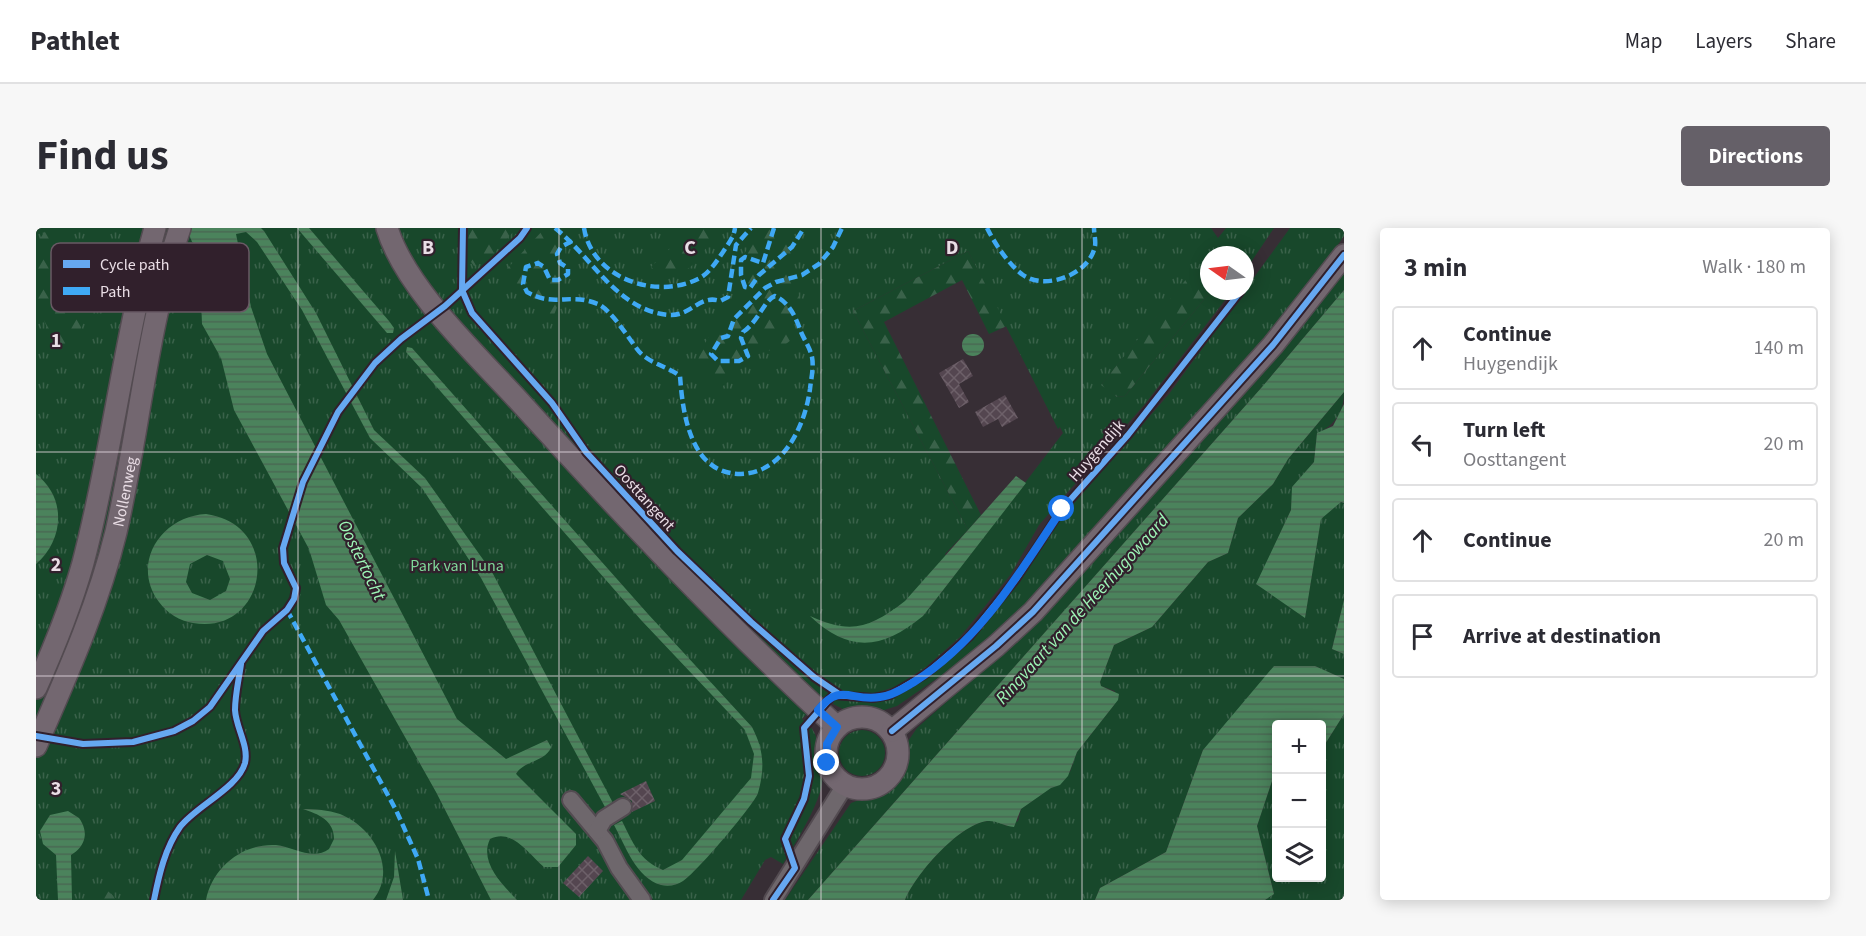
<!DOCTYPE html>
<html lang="en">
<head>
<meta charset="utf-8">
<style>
  body { margin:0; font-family:"Source Sans 3",sans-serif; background:#f7f7f7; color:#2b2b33 }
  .controls { position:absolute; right:18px; bottom:18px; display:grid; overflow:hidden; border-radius:6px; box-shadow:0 3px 15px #0003 }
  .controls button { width:54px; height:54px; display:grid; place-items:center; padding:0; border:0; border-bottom:2px solid #e1e1e2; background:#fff; color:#2b2b33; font:30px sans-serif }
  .compass { position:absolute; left:1164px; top:18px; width:54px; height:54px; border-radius:50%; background:#fff; box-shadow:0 3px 15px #0003; rotate:284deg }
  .stop { position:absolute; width:18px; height:18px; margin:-14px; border:4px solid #1a73e8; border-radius:50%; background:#fff }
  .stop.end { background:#1a73e8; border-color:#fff; box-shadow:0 2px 6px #0008 }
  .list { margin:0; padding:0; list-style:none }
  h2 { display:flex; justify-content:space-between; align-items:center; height:78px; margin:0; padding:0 24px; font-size:26px }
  h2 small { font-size:20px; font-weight:400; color:#7c7c81 }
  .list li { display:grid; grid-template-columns:39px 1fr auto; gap:18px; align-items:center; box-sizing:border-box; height:84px; margin:0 12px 12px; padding:0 12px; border:2px solid #e1e1e2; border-radius:6px }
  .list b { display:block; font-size:22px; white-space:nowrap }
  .list p { margin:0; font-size:20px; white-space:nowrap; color:#7c7c81 }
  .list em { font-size:20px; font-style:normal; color:#7c7c81 }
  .icon { flex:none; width:33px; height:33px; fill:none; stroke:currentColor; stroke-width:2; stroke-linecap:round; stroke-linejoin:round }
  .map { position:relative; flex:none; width:1308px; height:672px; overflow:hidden; border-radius:6px }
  header { display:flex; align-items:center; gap:36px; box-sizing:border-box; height:84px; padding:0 30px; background:#fff; border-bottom:2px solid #e1e1e2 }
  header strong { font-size:28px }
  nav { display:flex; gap:33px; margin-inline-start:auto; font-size:21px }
  .intro { display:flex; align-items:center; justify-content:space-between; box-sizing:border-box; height:144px; padding:0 36px }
  h1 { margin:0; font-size:42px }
  .button { padding:15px 27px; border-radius:6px; background:#656068; color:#fff; font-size:21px; font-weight:700 }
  main { display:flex; gap:36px; padding:0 36px }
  aside { flex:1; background:#fff; border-radius:6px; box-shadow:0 3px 15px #0003 }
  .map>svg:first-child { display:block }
  .grass { fill:url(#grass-tufts); fill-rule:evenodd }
  .forest { fill:url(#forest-firs) }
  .water { fill:url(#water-rules); fill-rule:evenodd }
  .building { fill:url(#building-cross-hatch) }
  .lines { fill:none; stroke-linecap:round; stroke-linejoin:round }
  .minor-casing { stroke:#534b51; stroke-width:20 }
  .major-casing { stroke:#534b51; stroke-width:24 }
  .minor { stroke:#6e676c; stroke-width:16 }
  .major { stroke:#736770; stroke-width:21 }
  .quiet { stroke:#3fa9f5; stroke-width:4.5; stroke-dasharray:9 4.5; stroke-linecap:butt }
  .cycleway-casing { stroke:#31202c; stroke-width:10 }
  .cycleway { stroke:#66a8f1; stroke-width:6 }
  .route { stroke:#1a73e8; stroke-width:8 }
  .grid { fill:none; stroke:#eadee6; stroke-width:1.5; stroke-opacity:0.55 }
  .labels { text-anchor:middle; stroke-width:4.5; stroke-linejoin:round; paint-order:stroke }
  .street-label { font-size:16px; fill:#eadee6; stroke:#31202c }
  .park-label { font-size:16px; fill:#7fd799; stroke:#31202c }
  .water-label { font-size:18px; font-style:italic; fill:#9df6b6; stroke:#31202c }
  .key { fill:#31202c; stroke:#685964; stroke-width:1.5 }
  .key-label { font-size:16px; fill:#eadee6 }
  .grid-label { font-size:20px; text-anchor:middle; font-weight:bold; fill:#eadee6; stroke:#31202c; stroke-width:4.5; stroke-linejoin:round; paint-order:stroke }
</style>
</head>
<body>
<header>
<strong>Pathlet</strong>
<nav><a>Map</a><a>Layers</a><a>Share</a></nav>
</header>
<div class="intro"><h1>Find us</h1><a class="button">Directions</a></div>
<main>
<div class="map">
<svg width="1308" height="672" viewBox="0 0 1308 672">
  <defs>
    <pattern id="grass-tufts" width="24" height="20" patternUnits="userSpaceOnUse" patternTransform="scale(1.5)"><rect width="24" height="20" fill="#18482b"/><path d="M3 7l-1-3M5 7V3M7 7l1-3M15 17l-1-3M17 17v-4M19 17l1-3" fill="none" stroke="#3a624a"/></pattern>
    <pattern id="forest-firs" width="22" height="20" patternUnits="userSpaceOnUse" patternTransform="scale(1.5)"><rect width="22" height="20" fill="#18482b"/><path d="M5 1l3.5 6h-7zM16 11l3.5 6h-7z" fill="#3a624a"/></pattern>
    <pattern id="water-rules" width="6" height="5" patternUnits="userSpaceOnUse" patternTransform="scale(1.5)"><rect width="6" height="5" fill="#4b835c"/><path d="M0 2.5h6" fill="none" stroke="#496953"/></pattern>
    <pattern id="building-cross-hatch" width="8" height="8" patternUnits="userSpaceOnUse" patternTransform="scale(1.5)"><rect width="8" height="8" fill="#544650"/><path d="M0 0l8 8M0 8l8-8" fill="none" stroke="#6d6069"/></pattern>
  </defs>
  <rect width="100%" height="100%" fill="#372e35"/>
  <g class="grass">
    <path d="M0 0H1175L1182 10 1190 0H1238L1209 43V27H1173V49L1160 40 1066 156 1081 169 1089 168 1175 63H1196L1109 176 1003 297 975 346 924 409 890 439 861 458 840 465 797 464 787 469 766 491C781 503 781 509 782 527 782 537 787 545 786 555 784 575 758 618 747 636L735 629 729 632 705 672H617L608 660 599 672H0ZM932 23 1022 201 1024 199 1027 205 887 388 912 333 909 326 932 302 817 83Z"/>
    <path d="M1254 0H1308V8L1271 61 989 380 929 431 861 478 845 483 809 482 797 476 799 472 809 469 842 473 865 466 895 445 944 400 972 365 1018 298 1133 166Z"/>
    <path d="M1308 40V62L1226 159 772 672H749L815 575 847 563 860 551 867 535 870 516 881 500 976 416Z"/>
    <path d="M1308 164C1308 185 1298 197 1281 206L1278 234 1257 259 1255 282 1221 356 1269 389 1285 290 1305 274 1308 275V372L1296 421 1308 426V451L1279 438 1167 522 1130 624 1064 660 1059 672H869C878 648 925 593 953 593 959 592 966 596 971 598L982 593 985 581 1034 544 1041 524 1078 477 1079 463 1065 458 1064 454 1078 417 1116 399 1172 334 1192 325 1202 290 1237 256 1252 231Z"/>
    <path d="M1308 486V672H1229L1238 666 1221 598 1240 541V650H1286V521Z"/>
    <circle cx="826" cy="525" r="23"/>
  </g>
  <g class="forest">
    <path d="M434 0H481L449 34 438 38 430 27Z"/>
    <path d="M509 0H524C535 29 529 59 518 87 499 83 475 61 468 44Z"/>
    <path d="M650 0H677C672 28 644 61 615 39L645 10Z"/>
    <path d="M721 0H747L760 43 763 70 755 112 746 119 720 126 685 160 672 155 660 144C662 111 690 90 711 66 697 26 709 33 721 0Z"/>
    <path d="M10 2C45 11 54 98 38 125L24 120 14 108 0 70 1 15Z"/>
    <path d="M932 23 971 98 953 106 926 52 848 94 945 287 932 302 817 83Z"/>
    <path d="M1160 39 1173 49 1175 63 1089 168 1081 169 1065 157Z"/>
    <path d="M58 656 66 658 82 672H51V662Z"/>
  </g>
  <g class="water">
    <path d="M151 0H225L228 3 280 85 338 202 389 250 456 344 577 575 569 579 445 350 386 260 334 210 266 82 221 14 210 4 200 6 215 79 231 126 421 491 470 531 511 512 515 519C511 533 487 533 480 546L540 606V617L522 639H508C492 625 476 600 454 611 443 634 466 656 481 672H455L400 564 303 392 290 377 273 321 198 182 185 130 166 96 163 18 156 14Z"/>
    <path d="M261 0H273L353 93 358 100 357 105H351Z"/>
    <path d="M1308 62V164L1252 231 1237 256 1202 290 1192 325 1172 334 1116 399 1078 417 1064 454 1065 458 1083 466 1082 472 1041 524 1032 548 1024 557 1015 560 985 581 978 599C968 598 960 592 951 593 922 597 879 647 869 672H772L1226 159Z"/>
    <circle cx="937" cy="117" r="11"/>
    <path d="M371 119 376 120 612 386 716 499C728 522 729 540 722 565 718 577 659 646 647 653 641 657 633 659 625 657 600 650 589 617 578 597L586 593C597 615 603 632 627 642L646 632 715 550 718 526 709 502 605 392 370 124Z"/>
    <path d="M1308 176V275L1305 274 1285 291 1269 390 1220 356 1255 282 1256 259 1278 234 1281 205 1297 198Z"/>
    <path d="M0 246C31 270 28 312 0 336Z"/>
    <path d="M980 248 990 255 887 388C847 421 814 426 774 388 815 407 834 400 869 373Z"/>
    <path d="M170 286C249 297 231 408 157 395 144 393 131 385 123 374 94 335 126 288 170 286ZM171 327 187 333 194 351 190 363 174 372 156 365 150 354 154 336Z"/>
    <path d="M1308 372V426L1296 421Z"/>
    <path d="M1238 438H1279L1308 451V486L1286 521V496H1240V541L1221 598 1238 666 1229 672H1059L1064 660 1130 624 1167 522Z"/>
    <path d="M267 581C279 581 292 582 304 586 337 599 362 641 337 672H170C176 640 206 615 240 617 258 619 277 633 293 621L298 611C298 592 282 586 267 581Z"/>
    <path d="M32 583 43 590C53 604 50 618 35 627L36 672H22L20 627 7 616 4 603 14 587Z"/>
    <path d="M359 623 367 672H350L358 649Z"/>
  </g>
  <g class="building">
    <path d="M927 131 937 148 923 156 933 174 923 180 903 145Z"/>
    <path d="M969 167 982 190 966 199 962 191 947 199 939 184Z"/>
    <path d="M610 553 619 573 596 584V573L584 566Z"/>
    <path d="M552 628 567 643 543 669 527 655Z"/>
  </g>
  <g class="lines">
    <g class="minor-casing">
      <g id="minor">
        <path d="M535 572 569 613 583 640 606 672"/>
        <path d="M561 603 568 591 587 579"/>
        <path d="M737 672 809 557"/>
      </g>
    </g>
    <g class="major-casing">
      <g id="major">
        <path d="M351 0C369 60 440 126 483 173 585 285 689 396 801 499"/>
        <path d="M0 460C18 420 35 378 47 335 76 225 88 111 119 0"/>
        <circle cx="826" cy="525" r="36"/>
        <path d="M856 503 960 418 997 384 1237 117 1308 27"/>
        <path id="s1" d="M0 518C30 449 62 378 80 304 103 204 111 98 144 0"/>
      </g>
    </g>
    <use href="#minor" class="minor"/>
    <use href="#major" class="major"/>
    <g class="quiet">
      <path d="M519 0C555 28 582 84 634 87 655 88 664 66 684 73L692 69 700 17 715 0"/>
      <path d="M548 0C556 50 619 72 662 51 673 46 680 34 687 24 692 16 698 9 699 0"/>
      <path d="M738 0 727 35 709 29 705 32V47L709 59 714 60 723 47 756 19 768 0"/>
      <path d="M951 0C959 16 973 37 987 47 1010 63 1054 46 1059 18 1060 13 1058 6 1058 0"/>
      <path d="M536 13 525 19 521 26 524 35 532 40V46L522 52H514L508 39 502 35 490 39 487 56 491 64C519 80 532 64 562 76 575 82 592 109 601 121 611 135 631 138 644 148 646 175 650 209 668 230 678 241 690 246 705 246 747 245 769 198 774 161 775 151 778 140 776 129 774 120 769 113 765 104 760 90 754 75 739 68 729 71 722 94 707 104L705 110 712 128 703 133H682L675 126 685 110 692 108 698 91 729 60 740 54 766 47 783 36 797 19 806 0"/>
      <path d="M251 382 360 582 382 631 393 672"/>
    </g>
    <g class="cycleway-casing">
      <g id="cycleway">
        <path d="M427 0 426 62 436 85 516 175 550 224 641 323 715 394 778 449 803 466"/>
        <path d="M856 503 960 418 997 384 1237 117 1308 27"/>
        <path d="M0 508 47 516 97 514 138 503 157 493 174 479 227 403 251 382 258 371 260 360 248 335 247 320 267 254 302 184 339 135 365 111 409 78 484 10 491 0"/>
        <path d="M118 672C123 647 129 620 144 599 160 578 202 560 209 535 213 518 200 500 199 482 199 467 203 451 205 436"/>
        <path d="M737 672 759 640 749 611 768 571 773 548 768 500 797 467 837 470 854 467 890 446 933 409 980 351 1026 281 1092 207 1205 63"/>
      </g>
    </g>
    <use href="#cycleway" class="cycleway"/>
  </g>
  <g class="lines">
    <path class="route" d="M791 535V516L801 499 782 482C805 454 815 474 844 469 856 468 868 460 878 454 944 413 984 344 1026 281"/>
  </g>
  <path class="grid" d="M262 0V672M523 0V672M785 0V672M1046 0V672M0 224H1308M0 448H1308"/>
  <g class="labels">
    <g class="street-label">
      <text transform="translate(1060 222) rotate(-49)" y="6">Huygendijk</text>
      <text dy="6" stroke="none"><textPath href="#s1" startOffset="270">Nollenweg</textPath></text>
      <text transform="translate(609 269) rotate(48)" y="6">Oosttangent</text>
    </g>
    <g class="park-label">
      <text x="421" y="343">Park van Luna</text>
    </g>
    <g class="water-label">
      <text transform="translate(326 332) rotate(64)" y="6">Oostertocht</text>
      <text transform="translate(1046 381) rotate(-48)" y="6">Ringvaart van de Heerhugowaard</text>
    </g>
  </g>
  <rect x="15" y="15" width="198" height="69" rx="9" class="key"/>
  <rect x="27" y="32" width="27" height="8" fill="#66a8f1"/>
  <rect x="27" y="59" width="27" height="8" fill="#3fa9f5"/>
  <g class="key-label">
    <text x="64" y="42">Cycle path</text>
    <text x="64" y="69">Path</text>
  </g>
  <g class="grid-label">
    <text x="392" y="26">B</text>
    <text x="654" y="26">C</text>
    <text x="916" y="26">D</text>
    <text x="20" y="119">1</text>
    <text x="20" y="343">2</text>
    <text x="20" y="567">3</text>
  </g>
</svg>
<div class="controls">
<button>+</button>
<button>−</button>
<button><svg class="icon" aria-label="layers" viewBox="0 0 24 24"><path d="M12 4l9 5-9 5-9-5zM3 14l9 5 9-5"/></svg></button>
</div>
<svg class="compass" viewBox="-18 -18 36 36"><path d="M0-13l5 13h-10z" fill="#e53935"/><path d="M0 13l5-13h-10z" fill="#7c7c81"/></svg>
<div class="stop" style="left:1026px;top:281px"></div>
<div class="stop end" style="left:791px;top:535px"></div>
</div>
<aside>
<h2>3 min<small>Walk · 180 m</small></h2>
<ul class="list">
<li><svg class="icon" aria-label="ahead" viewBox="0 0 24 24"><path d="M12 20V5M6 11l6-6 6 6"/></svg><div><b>Continue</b><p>Huygendijk</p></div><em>140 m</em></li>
<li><svg class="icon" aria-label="left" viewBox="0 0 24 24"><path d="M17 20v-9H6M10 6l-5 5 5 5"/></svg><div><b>Turn left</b><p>Oosttangent</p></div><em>20 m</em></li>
<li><svg class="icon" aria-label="ahead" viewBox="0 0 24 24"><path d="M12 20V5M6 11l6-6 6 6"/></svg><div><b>Continue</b></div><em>20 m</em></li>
<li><svg class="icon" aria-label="arrive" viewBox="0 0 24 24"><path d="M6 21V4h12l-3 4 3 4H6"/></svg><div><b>Arrive at destination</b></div></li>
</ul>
</aside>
</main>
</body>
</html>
